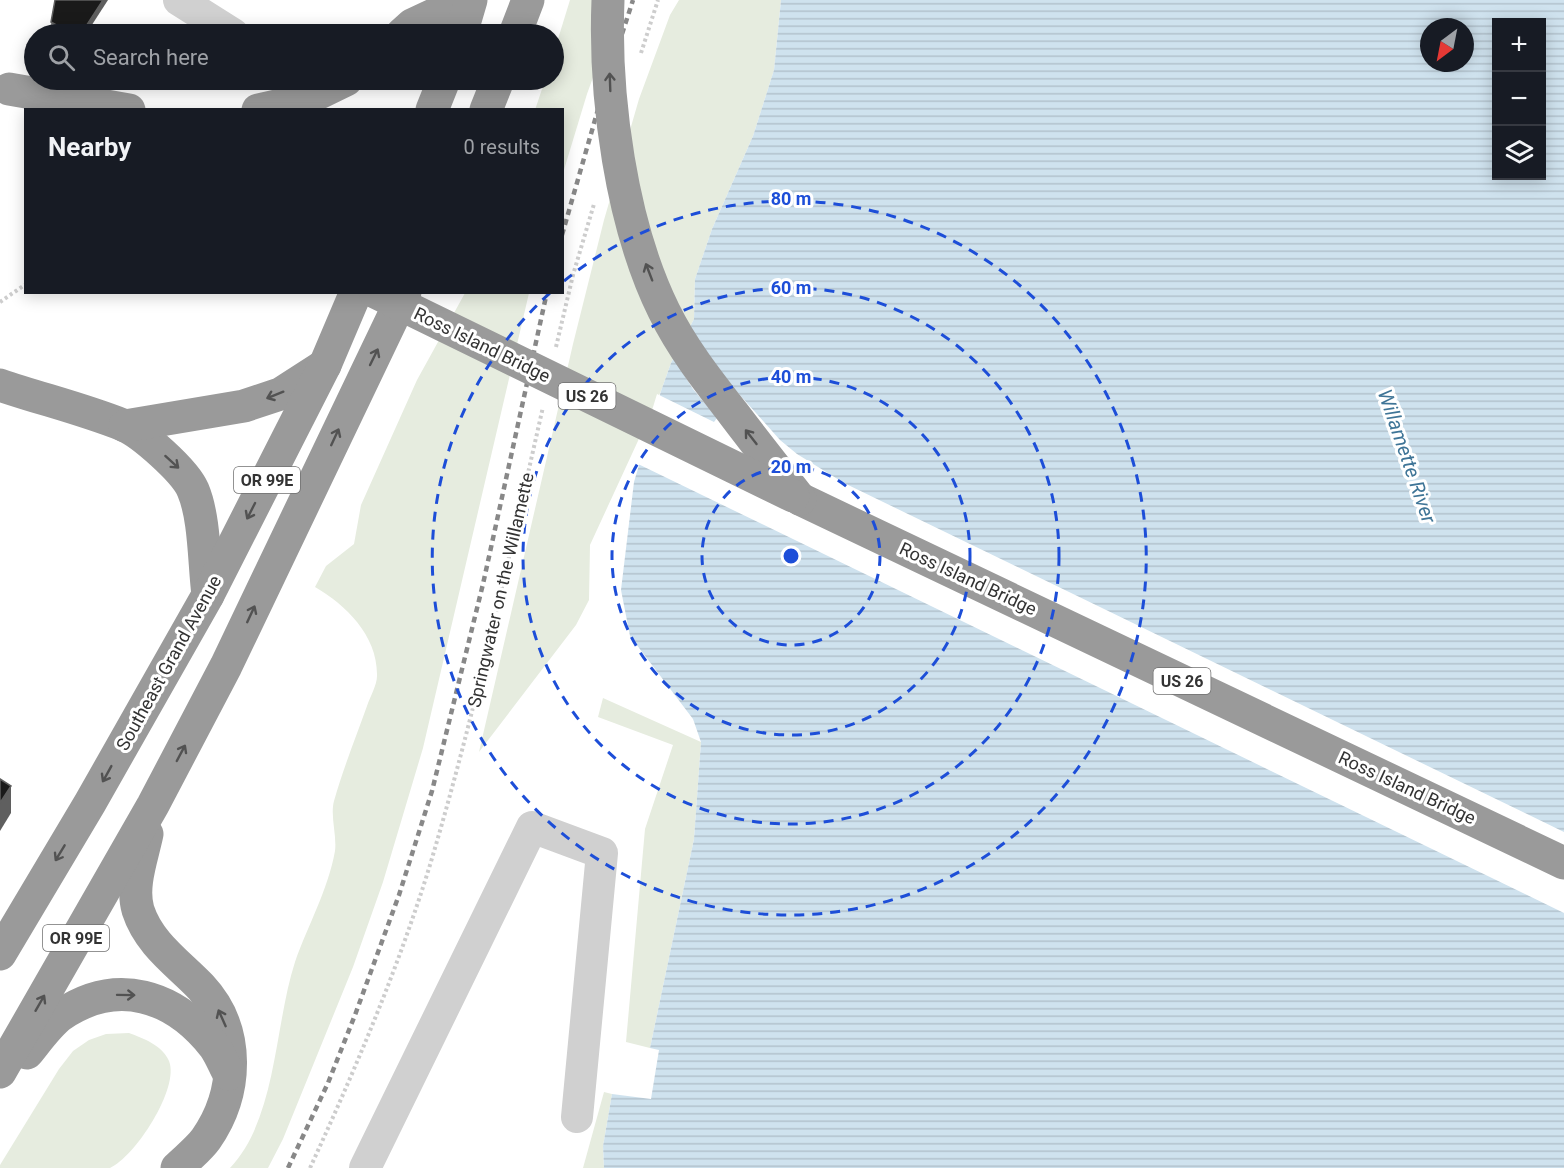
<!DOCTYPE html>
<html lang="en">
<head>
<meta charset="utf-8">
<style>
  body { margin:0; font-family:Roboto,sans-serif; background:#20242c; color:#f1f3f6 }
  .controls { position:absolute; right:18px; top:18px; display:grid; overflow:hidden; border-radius:0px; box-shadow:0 3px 15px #0003 }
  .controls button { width:54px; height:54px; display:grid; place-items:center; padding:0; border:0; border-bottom:2px solid #363941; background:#171b24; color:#f1f3f6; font:30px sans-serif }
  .compass { position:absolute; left:1420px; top:18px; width:54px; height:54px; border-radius:50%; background:#171b24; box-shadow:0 3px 15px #0003; rotate:212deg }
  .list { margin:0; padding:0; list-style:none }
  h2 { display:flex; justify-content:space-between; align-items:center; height:78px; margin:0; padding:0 24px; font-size:26px }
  h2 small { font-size:20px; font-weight:400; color:#9ea1a6 }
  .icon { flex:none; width:33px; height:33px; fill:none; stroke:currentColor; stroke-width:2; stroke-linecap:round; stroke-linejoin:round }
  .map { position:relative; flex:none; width:1564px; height:1168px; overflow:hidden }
  .search { position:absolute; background:#171b24; box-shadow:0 3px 15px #0003; left:24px; top:24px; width:540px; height:66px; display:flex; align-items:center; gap:15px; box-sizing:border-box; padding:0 21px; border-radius:33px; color:#9ea1a6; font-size:22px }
  .panel { position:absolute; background:#171b24; box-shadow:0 3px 15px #0003; left:24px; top:108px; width:540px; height:186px; border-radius:0px }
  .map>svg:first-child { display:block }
  .green { fill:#e6ecdf }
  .water { fill:url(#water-rules); fill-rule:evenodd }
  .pier { fill:#fff }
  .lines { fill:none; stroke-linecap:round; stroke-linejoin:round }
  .path { stroke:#cdcdcd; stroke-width:4; stroke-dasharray:3 3; stroke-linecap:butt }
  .minor { stroke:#d0d0d0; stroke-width:32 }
  .highway { stroke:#9a9a9a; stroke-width:33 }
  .rail { stroke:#888; stroke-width:4.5; stroke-dasharray:6 4.5; stroke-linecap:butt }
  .highway-bridge { stroke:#9a9a9a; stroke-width:33 }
  .wall { fill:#8c8c8c }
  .shaded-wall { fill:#5f5f5f }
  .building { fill:#1a1a1a; stroke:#5f5f5f; stroke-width:1.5 }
  .oneway { stroke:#525252 }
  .ring { fill:none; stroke:#1d4ed8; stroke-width:3; stroke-dasharray:10 8 }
  .labels { text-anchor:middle; stroke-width:6; stroke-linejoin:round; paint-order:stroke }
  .shield { fill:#fff; stroke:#707070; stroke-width:1.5 }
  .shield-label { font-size:16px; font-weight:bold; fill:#333 }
  .street-label { font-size:18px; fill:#333; stroke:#fff }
  .water-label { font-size:20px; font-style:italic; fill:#3f7597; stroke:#fff }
  .centre { fill:#1d4ed8; stroke:#fff; stroke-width:3 }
  .ring-label { font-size:18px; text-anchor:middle; font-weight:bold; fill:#1d4ed8; stroke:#fff; stroke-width:6; stroke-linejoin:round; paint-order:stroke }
</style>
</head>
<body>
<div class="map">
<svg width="1564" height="1168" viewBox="0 0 1564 1168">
  <defs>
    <pattern id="water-rules" width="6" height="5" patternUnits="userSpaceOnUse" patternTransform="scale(1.5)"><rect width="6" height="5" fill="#cfe2ee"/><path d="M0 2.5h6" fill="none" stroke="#b2c2cd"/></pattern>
  </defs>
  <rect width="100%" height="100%" fill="#fff"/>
  <g class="green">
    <path d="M570 0H621L587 94 563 173 562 110H535L545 80H554V52Z"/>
    <path d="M679 0H781L774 70 753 136 712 229 695 279 694 319 671 363 661 391 590 545 589 600 576 625 479 752 573 344 604 220 639 99 670 15Z"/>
    <path d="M465 293H529L423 748 383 882 353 967 283 1139 268 1168H230C277 1118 274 1027 295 962 308 925 328 890 335 851 337 835 330 816 334 801 343 769 356 737 367 706 370 697 377 685 377 676 378 636 346 605 315 587L326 566 354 544 361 505 417 380Z"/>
    <path d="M603 698 701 742 694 839 650 1048 626 1042 645 829 673 745 598 717Z"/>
    <path d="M129 1033C143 1038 163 1046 169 1061 180 1088 135 1157 110 1168 103 1168 90 1168 82 1168 55 1168 27 1168 0 1168V1165L59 1069 73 1051 89 1040 106 1034Z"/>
    <path d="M604 1092 612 1094 603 1146 604 1168H583Z"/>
  </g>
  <path class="water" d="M781 0H1564V1168H604L603 1146 612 1094 651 1099 659 1050 650 1048 694 839 701 742 693 719 630 636 621 590 634 482 661 391 671 363 694 319 695 279 712 229 753 136 774 70ZM1496 22H1542V176H1496ZM1429 27H1465V63H1429Z"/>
  <path class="pier" d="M698 340 721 374 780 440 797 454 844 483 1564 832V913L636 463 657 394 714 422 717 418 693 389 672 356Z"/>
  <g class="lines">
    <g class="path">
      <path d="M641 53 658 0"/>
      <path d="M0 302 26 284"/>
      <path d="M556 347 573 275 594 204"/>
      <path d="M310 1168C355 1070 398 969 430 865 475 714 508 561 543 407"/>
    </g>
    <g class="minor">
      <path d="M179 0 233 34"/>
      <path d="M365 1168 532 827 602 853 577 1117"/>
    </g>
    <g class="highway">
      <path d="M402 34 412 25 465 0"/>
      <path d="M461 34 471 0"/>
      <path d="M515 34 528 0"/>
      <path d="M9 89 129 110"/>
      <path d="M258 110 307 99 346 80"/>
      <path d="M432 110 444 80"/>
      <path d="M486 110 498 80"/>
      <path d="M0 385C41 399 83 409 123 425 142 433 185 471 193 490 205 518 204 564 208 595"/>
      <path d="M125 426 244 406 280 394 325 365"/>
      <path d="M800 499 1564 863"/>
      <path d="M147 834C142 858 131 886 138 910 149 944 178 963 201 987 241 1030 238 1093 206 1139 198 1150 186 1159 177 1168"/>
      <path d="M0 954 90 803 208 595 325 365 356 292"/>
      <path d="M27 1053C37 1041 48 1025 61 1015 117 977 174 995 214 1046 220 1054 224 1065 229 1074"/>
      <path d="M0 1072 153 805 226 666 405 292"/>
    </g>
    <g class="rail">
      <path d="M562 235 601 99 633 0"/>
      <path d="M288 1168 328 1083 355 1015 399 895 432 791 483 584 547 292"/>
    </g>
    <g class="highway-bridge">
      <path d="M608 0C604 97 621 224 664 311 682 348 708 381 733 413 755 442 777 470 800 499"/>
      <path d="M375 292 793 496"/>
    </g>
  </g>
  <path class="wall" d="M51 22 86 34H60L51 29Z"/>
  <g class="shaded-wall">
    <path d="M103 0H108L86 34H81Z"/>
    <path d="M11 786V813L0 831V803Z"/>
  </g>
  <g class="building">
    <path d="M55 0H103L81 34H72L51 22Z"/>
    <path d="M0 779 11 786 0 803Z"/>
  </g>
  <defs><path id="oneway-shaft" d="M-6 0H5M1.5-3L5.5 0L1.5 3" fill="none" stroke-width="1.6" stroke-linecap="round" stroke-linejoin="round" transform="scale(1.5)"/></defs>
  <g class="oneway">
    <use href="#oneway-shaft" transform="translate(610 82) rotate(-92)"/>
    <use href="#oneway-shaft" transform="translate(649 272) rotate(-111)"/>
    <use href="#oneway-shaft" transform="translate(374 357) rotate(-64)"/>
    <use href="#oneway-shaft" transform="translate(275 395) rotate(158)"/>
    <use href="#oneway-shaft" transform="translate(335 437) rotate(-65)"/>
    <use href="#oneway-shaft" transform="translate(751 437) rotate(-128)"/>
    <use href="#oneway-shaft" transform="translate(172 462) rotate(42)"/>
    <use href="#oneway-shaft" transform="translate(251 511) rotate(117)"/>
    <use href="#oneway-shaft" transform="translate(251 614) rotate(-65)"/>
    <use href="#oneway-shaft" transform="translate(181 753) rotate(-62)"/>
    <use href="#oneway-shaft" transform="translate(107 774) rotate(119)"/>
    <use href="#oneway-shaft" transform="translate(60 853) rotate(121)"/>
    <use href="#oneway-shaft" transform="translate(126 995) rotate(1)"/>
    <use href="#oneway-shaft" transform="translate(40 1003) rotate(-60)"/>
    <use href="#oneway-shaft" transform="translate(222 1018) rotate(-114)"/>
  </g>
  <g class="ring">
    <circle cx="791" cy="556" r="89"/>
    <circle cx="791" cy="556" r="179"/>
    <circle cx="791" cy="556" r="268"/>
    <path d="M564 281A357 357 0 1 1 550 293"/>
  </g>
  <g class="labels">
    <g class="shield">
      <rect x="558.5" y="383" width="57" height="26" rx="4.5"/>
      <rect x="234" y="467" width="66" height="26" rx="4.5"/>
      <rect x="1153.5" y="668" width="57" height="26" rx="4.5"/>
      <rect x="43" y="925" width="66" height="26" rx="4.5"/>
    </g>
    <g class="shield-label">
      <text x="587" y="402">US 26</text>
      <text x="267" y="486">OR 99E</text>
      <text x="1182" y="687">US 26</text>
      <text x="76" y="944">OR 99E</text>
    </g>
    <g class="street-label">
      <text transform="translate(482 345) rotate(26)" y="6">Ross Island Bridge</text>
      <text transform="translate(968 579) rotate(25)" y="6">Ross Island Bridge</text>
      <text transform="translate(501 590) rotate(-77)" y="6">Springwater on the Willamette</text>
      <text transform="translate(169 663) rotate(-61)" y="6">Southeast Grand Avenue</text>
      <text transform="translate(1407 788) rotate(25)" y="6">Ross Island Bridge</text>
    </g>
    <g class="water-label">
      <text transform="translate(1407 456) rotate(71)" y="7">Willamette River</text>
    </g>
  </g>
  <circle cx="791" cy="556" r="9" class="centre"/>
  <g class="ring-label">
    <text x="791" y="205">80 m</text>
    <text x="791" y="294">60 m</text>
    <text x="791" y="383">40 m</text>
    <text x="791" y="473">20 m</text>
  </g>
</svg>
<div class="controls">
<button>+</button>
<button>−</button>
<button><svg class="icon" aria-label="layers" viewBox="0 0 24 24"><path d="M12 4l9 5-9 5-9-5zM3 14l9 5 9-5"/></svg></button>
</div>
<svg class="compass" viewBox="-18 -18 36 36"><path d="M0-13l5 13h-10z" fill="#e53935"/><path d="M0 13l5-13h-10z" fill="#9ea1a6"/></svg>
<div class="search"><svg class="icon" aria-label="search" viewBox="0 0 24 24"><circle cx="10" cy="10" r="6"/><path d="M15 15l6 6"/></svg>Search here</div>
<section class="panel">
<h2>Nearby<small>0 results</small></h2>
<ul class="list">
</ul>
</section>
</div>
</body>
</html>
